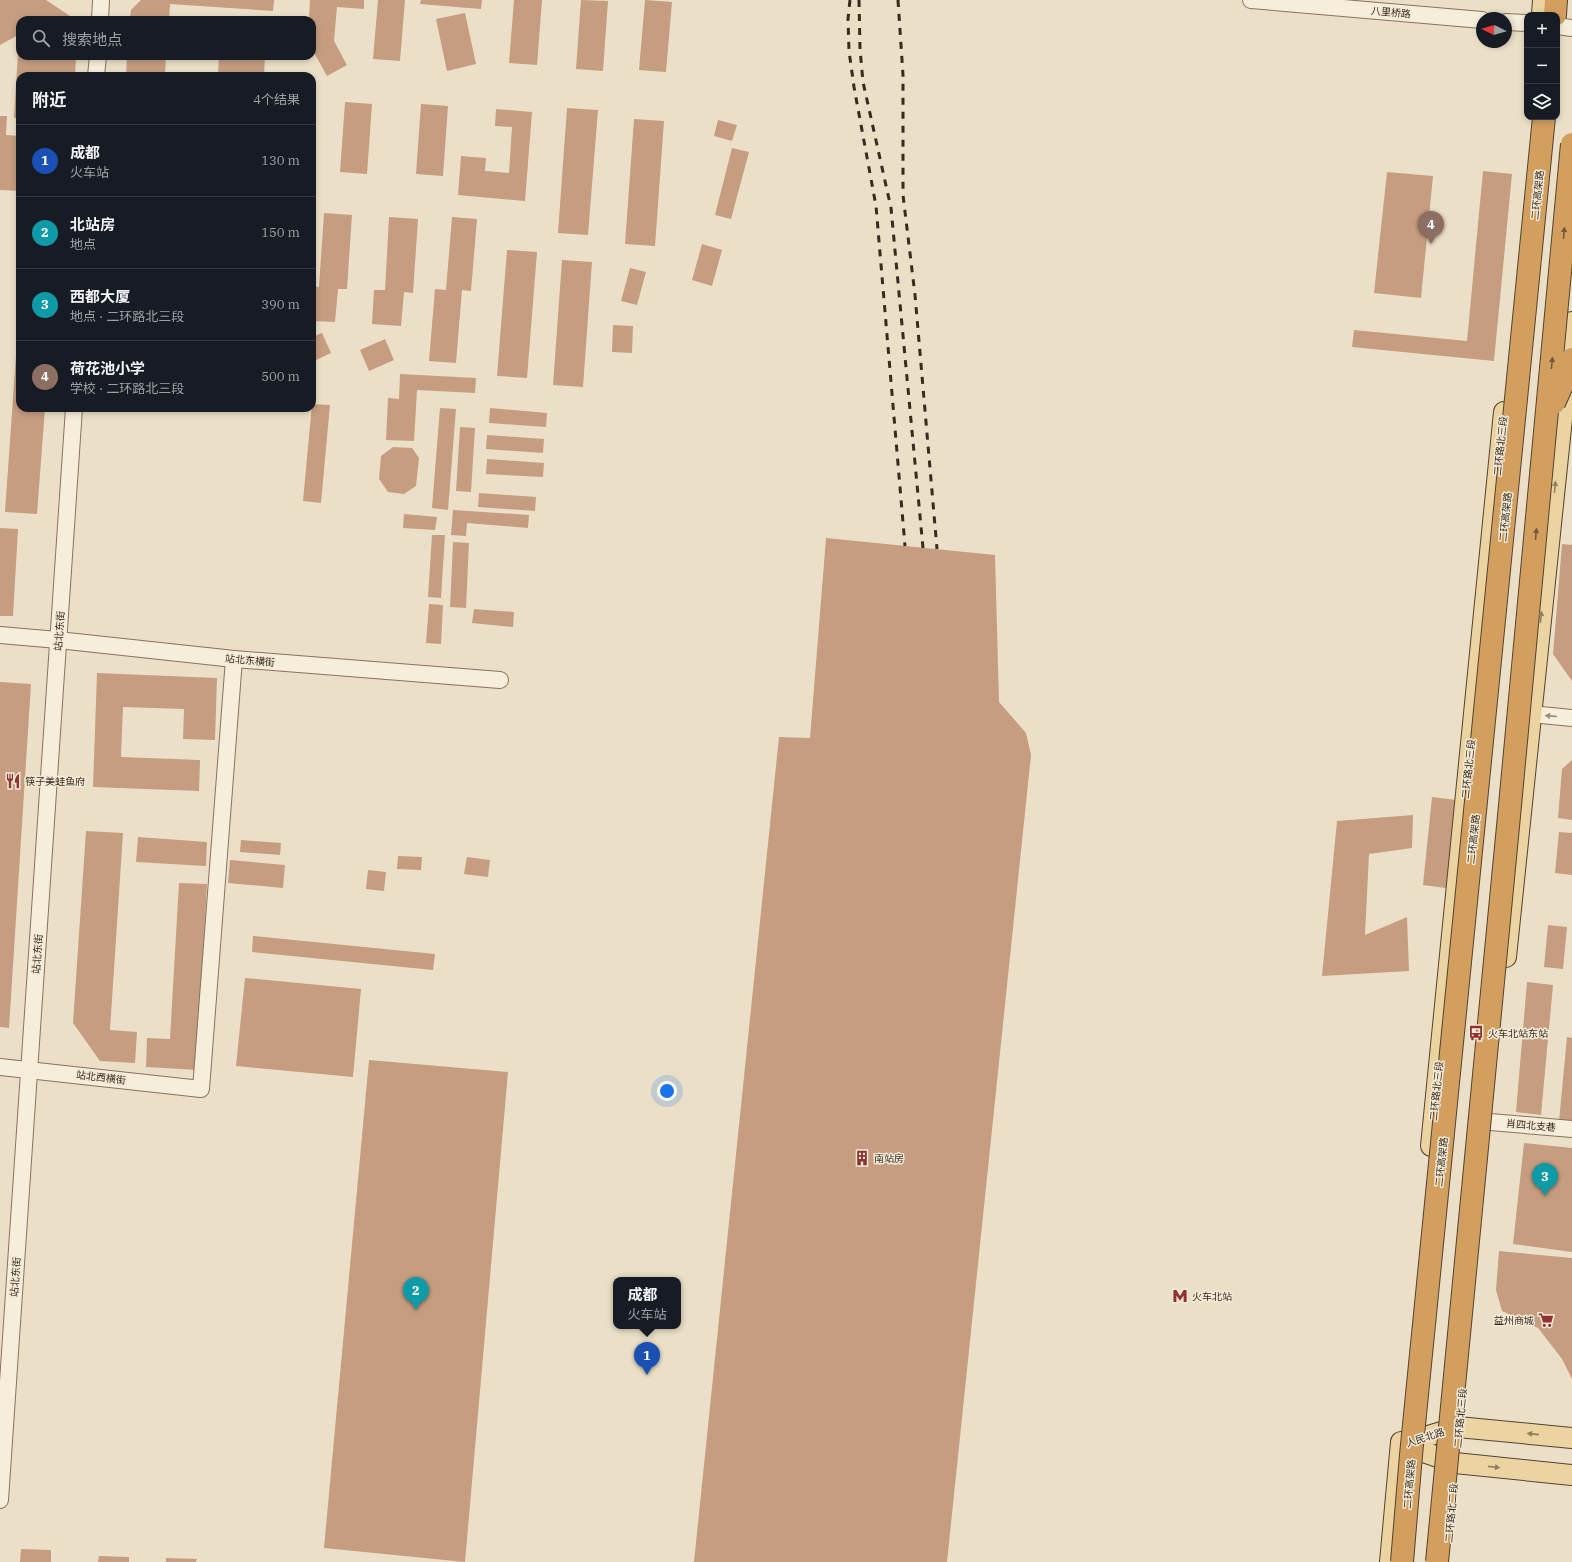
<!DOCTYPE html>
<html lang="zh">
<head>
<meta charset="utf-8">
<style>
  body { margin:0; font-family:"IBM Plex Serif","Noto Sans SC",serif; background:#242831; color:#f1f3f6 }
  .controls { position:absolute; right:12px; top:12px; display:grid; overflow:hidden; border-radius:8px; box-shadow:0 2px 6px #0003 }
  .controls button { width:36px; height:36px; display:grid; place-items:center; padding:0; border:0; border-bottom:1px solid #363941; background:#171b24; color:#f1f3f6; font:20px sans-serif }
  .compass { position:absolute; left:1476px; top:12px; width:36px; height:36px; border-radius:50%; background:#171b24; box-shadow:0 2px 6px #0003; rotate:275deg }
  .you { position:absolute; left:667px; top:1091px; width:14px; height:14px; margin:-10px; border:3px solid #fff; border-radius:50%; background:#1a73e8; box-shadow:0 0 0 6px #1a73e833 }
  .badge { display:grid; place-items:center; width:26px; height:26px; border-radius:50%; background:#db2777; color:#fff; font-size:13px; font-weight:700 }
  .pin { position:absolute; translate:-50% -33px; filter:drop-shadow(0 1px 2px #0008) }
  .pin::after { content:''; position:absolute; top:21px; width:14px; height:12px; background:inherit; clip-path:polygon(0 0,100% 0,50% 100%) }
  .popup { position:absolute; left:613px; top:1277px; width:68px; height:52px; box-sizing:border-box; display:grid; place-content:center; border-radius:8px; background:#171b24; filter:drop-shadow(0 1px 3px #0005); font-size:13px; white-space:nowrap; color:#9ea1a6 }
  .popup b { font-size:15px; color:#f1f3f6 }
  .popup::after { content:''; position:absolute; left:50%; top:100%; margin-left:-8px; border:8px solid transparent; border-top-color:#171b24 }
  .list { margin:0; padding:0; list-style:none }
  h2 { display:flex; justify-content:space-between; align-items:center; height:52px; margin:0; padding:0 16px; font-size:17px }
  h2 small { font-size:13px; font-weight:400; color:#9ea1a6 }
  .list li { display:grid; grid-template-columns:26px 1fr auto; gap:12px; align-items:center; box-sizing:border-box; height:72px; padding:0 16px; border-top:1px solid #363941 }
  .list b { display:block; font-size:15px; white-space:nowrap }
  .list p { margin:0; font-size:13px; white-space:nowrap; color:#9ea1a6 }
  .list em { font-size:13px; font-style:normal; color:#9ea1a6 }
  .icon { flex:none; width:22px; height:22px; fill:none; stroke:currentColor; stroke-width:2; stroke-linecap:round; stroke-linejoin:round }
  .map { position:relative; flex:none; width:1572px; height:1562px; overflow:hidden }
  .search { position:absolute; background:#171b24; box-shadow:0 2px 6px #0003; left:16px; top:16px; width:300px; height:44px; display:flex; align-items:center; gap:10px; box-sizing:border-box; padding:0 14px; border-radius:12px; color:#9ea1a6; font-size:15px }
  .panel { position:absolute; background:#171b24; box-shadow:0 2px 6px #0003; left:16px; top:72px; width:300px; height:340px; border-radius:12px }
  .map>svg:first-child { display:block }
  .building { fill:#c69d80 }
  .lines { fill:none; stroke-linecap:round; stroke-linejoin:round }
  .minor-casing { stroke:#85735e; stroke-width:18 }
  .major-casing { stroke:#544131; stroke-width:22 }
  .highway-casing { stroke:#544131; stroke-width:24 }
  .minor { stroke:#f6eeda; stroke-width:16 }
  .major { stroke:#ebd4a2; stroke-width:20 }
  .highway { stroke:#d39f5f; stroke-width:22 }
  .rail { stroke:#372b20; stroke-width:3; stroke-dasharray:7 7; stroke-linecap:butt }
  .highway-bridge-casing { stroke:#544131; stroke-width:24; stroke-linecap:butt }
  .highway-bridge { stroke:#d39f5f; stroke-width:22 }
  .oneway { fill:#755939 }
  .oneway2 { fill:#918061 }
  .oneway3 { fill:#968c7d }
  .labels { text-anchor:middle; stroke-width:3; stroke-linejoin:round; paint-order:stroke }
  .street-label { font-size:10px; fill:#372b20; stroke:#f3ead6 }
  .poi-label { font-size:10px; fill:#372b20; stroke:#f3ead6; text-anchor:start }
</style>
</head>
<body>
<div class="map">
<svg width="1572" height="1562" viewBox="0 0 1572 1562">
  <rect width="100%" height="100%" fill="#ebe0c7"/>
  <g class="building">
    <path d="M0 0H46L76 20H20V34L0 45Z"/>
    <path d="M141 0H274L273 11 170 4 169 20H130L131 10Z"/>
    <path d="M310 0H364V9L337 7 334 41 347 65 327 76 312 49V20H309Z"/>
    <path d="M378 0H405L400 61 373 59Z"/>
    <path d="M421 0H482L481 9 420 4Z"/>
    <path d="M514 0H542L537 65 509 63Z"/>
    <path d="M581 0 608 1 603 71 576 69Z"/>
    <path d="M645 0 672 2 666 72 639 70Z"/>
    <path d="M465 13 476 64 447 71 436 19Z"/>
    <path d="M19 36H20V56H76L75 76H20V118H14Z"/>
    <path d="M127 56H166L165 76H126Z"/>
    <path d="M219 56H265L264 76H218Z"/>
    <path d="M345 102 372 104 367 174 340 172Z"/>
    <path d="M421 104 448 106 443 176 416 174Z"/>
    <path d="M567 108 598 110 588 235 558 233Z"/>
    <path d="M496 109 532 112 525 201 458 195 461 156 486 158 485 171 509 173 512 127 495 126Z"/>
    <path d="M0 116H7L6 135 20 136V191L0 190Z"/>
    <path d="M634 119 664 121 655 246 625 244Z"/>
    <path d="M718 120 737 125 732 141 714 136Z"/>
    <path d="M732 148 749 152 731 219 715 215Z"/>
    <path d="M1483 171 1512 174 1494 361 1352 347 1354 330 1467 341Z"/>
    <path d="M1387 172 1433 176 1421 298 1374 293Z"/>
    <path d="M324 213 352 215 347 289H338L335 322 312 321V286L319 287Z"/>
    <path d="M389 217 418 219 413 293 404 292 401 326 372 324 374 290H385Z"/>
    <path d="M452 217 477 219 471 291 462 290 456 363 429 361 435 289 446 290Z"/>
    <path d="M702 244 722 250 712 286 692 280Z"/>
    <path d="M507 250 537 252 527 378 497 376Z"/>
    <path d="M562 260 592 262 583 387 553 385Z"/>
    <path d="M630 268 646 272 637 305 621 301Z"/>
    <path d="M613 325 633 326 632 353 612 352Z"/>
    <path d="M18 327H20V408H45L37 514 5 512Z"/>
    <path d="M322 333 331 353 312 362V337Z"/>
    <path d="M385 339 394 360 369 371 360 350Z"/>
    <path d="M400 374 476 378 475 393 417 390 414 441 386 440 388 398 399 399Z"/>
    <path d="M312 404 330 405 321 503 303 501Z"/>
    <path d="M440 408 456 409 448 510 432 508Z"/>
    <path d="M490 408 547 413 546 427 489 423Z"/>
    <path d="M460 427 475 428 471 492 456 491Z"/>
    <path d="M487 435 544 439 543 453 486 449Z"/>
    <path d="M393 447 412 448 419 458 416 486 404 494 388 492 379 479 381 456Z"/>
    <path d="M487 459 544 463 543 477 486 474Z"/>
    <path d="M479 493 536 497 535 511 478 507Z"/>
    <path d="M453 510 529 515 528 528 467 523 466 536 451 535Z"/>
    <path d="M404 514 437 517 435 530 403 528Z"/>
    <path d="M0 528 18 529 13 616H0Z"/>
    <path d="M432 535H445L441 598 428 597Z"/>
    <path d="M826 538 995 555 999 702 1026 733 1031 755 947 1562H694L779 737 810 738Z"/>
    <path d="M453 542 469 543 466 608 450 607Z"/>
    <path d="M1562 544 1572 545V681L1553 654Z"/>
    <path d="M429 604 443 605 441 644 426 643Z"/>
    <path d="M474 609 514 612 513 627 472 623Z"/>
    <path d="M97 673 217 678 215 740 183 739 184 709 123 707 121 757 200 760 199 791 93 787Z"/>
    <path d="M0 682 31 684 9 1028 0 1027Z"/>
    <path d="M1572 760V820L1558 818 1562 769Z"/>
    <path d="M1432 797 1456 800 1446 888 1423 885Z"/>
    <path d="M1413 815 1412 848 1369 854 1365 935 1407 917 1409 971 1322 976 1337 821Z"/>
    <path d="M86 831 123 833 110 1030 137 1032 135 1063 100 1061 73 1023Z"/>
    <path d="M1559 832 1572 833V875L1555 873Z"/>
    <path d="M138 837 207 842 206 866 136 862Z"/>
    <path d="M241 840 281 843 280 855 240 852Z"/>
    <path d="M398 856 422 857 421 870 397 869Z"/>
    <path d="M467 857 490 860 488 877 464 874Z"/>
    <path d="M230 860 285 865 283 888 228 883Z"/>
    <path d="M368 870 386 872 384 891 366 889Z"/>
    <path d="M179 883 207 884 197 1070 146 1067 147 1038 170 1039Z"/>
    <path d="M1548 925 1567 927 1563 969 1544 967Z"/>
    <path d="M253 936 435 954 433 970 252 952Z"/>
    <path d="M245 978 361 989 353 1077 236 1066Z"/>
    <path d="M1527 982 1553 985 1541 1115 1516 1112Z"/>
    <path d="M1567 1037 1572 1038V1122L1559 1121Z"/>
    <path d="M369 1060 508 1072 465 1562 324 1548Z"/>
    <path d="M1524 1143 1572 1148V1252L1513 1244Z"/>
    <path d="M1499 1251 1572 1258V1379L1562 1359 1538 1328 1502 1311 1496 1290Z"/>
    <path d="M21 1549 51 1550V1562H20Z"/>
    <path d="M99 1556 129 1557V1562H98Z"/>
    <path d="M166 1558 197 1559 196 1562H166Z"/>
  </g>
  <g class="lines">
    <g class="minor-casing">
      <g id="minor">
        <path d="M1251 0 1482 20"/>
        <path d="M100 20 101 0"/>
        <path d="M1506 22 1527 23"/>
        <path d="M1557 26 1572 28"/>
        <path d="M96 76 98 56"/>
        <path d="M0 635 58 640 234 659 500 680"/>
        <path d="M1531 714 1572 718"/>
        <path d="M0 1067 201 1089 234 659"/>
        <path d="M1490 1122 1572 1129"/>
        <path d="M0 1500 74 408"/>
      </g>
    </g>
    <g class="major-casing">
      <g id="major">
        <path d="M1542 15 1543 0"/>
        <path d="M1506 957 1572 322"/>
        <path d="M1431 1146 1504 412"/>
        <path d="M1401 1444 1455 1463 1572 1475"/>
        <path d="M1401 1444 1458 1427 1572 1438"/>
        <path d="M1390 1562 1401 1442"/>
      </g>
    </g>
    <g class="highway-casing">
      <path id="highway" d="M1555 15 1556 0"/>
    </g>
    <use href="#minor" class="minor"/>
    <use href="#major" class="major"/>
    <use href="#highway" class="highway"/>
    <g class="rail">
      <path d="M850 0 848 19 849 51 854 87 876 206 905 546"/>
      <path d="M859 0 860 49 863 82 891 208 923 548"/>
      <path d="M898 0 903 75V195L915 295 937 549"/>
    </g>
    <g class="highway-bridge-casing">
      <g id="highway-bridge">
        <path d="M1554 403 1571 365 1572 359"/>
        <path d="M1402 1562 1411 1455 1544 117"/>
        <path d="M1437 1562 1509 816 1572 144"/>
      </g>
    </g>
    <use href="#highway-bridge" class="highway-bridge"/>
  </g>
  <defs><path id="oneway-solid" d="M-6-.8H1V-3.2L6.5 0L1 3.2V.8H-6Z"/></defs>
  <g class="oneway">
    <use href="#oneway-solid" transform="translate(1564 233) rotate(-85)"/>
    <use href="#oneway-solid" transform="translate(1552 363) rotate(-84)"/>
    <use href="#oneway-solid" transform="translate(1536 534) rotate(-85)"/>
  </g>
  <g class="oneway2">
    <use href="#oneway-solid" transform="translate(1555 487) rotate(-84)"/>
    <use href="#oneway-solid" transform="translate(1541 617) rotate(-84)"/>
    <use href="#oneway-solid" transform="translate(1533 1434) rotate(-174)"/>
    <use href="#oneway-solid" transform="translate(1494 1467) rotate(6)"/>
  </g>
  <use class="oneway3" href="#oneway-solid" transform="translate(1551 716) rotate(-175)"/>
  <defs>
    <g id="restaurant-bare" transform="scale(1.2)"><path d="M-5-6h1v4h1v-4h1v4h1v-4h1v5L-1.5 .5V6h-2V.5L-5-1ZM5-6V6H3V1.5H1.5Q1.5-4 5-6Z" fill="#903234" stroke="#f3ead6" stroke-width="2.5" paint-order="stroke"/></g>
    <g id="bus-bare" transform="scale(1.2)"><path d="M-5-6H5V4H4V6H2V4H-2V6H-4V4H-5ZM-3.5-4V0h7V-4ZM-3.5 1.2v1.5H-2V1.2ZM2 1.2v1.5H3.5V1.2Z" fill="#903234" stroke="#f3ead6" stroke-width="2.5" paint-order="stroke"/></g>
    <g id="building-bare" transform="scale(1.2)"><path d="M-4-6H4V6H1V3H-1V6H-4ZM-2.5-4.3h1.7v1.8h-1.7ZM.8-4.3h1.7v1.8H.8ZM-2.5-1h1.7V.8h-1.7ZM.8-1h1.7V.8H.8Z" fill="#903234" stroke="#f3ead6" stroke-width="2.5" paint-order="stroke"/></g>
    <g id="metro-bare" transform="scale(1.2)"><path d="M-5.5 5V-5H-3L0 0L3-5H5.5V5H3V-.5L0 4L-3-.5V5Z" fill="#903234" stroke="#f3ead6" stroke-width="2.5" paint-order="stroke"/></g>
    <g id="supermarket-bare" transform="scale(1.2)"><path d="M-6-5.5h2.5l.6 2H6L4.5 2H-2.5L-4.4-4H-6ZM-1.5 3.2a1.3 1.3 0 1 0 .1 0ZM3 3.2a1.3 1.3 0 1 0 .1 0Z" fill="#903234" stroke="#f3ead6" stroke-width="2.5" paint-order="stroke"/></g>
  </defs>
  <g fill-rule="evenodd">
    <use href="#restaurant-bare" x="13" y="781"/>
    <use href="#bus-bare" x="1476" y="1033"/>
    <use href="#building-bare" x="862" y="1158"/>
    <use href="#metro-bare" x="1180" y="1296"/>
    <use href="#supermarket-bare" x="1546" y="1320"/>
  </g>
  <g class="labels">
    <g class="street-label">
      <text transform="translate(1391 12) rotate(5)" y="4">八里桥路</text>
      <text transform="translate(1537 195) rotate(-84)" y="4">二环高架路</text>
      <text transform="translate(1500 446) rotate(-84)" y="4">二环路北三段</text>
      <text transform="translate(1505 517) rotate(-84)" y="4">二环高架路</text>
      <text transform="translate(59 631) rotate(-86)" y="4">站北东街</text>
      <text transform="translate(250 660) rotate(5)" y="4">站北东横街</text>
      <text transform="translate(1468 769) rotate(-84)" y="4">二环路北三段</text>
      <text transform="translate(1473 839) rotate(-84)" y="4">二环高架路</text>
      <text transform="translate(37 954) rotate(-86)" y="4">站北东街</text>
      <text transform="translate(101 1077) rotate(7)" y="4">站北西横街</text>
      <text transform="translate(1436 1091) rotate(-84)" y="4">二环路北三段</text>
      <text transform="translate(1531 1125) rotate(5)" y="4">肖四北支巷</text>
      <text transform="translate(1441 1162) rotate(-84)" y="4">二环高架路</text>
      <text transform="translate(15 1277) rotate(-86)" y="4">站北东街</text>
      <text transform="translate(1460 1418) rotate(-85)" y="4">二环路北三段</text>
      <text transform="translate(1425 1437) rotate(-18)" y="4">人民北路</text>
      <text transform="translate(1409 1484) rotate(-85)" y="4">二环高架路</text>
      <text transform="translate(1451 1513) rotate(-85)" y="4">二环路北二段</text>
    </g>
    <g class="poi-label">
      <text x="25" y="785">筷子美蛙鱼府</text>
      <text x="1488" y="1037">火车北站东站</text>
      <text x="874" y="1162">南站房</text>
      <text x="1192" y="1300">火车北站</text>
      <text x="1534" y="1324" text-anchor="end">益州商城</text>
    </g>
  </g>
</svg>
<div class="controls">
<button>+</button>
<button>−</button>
<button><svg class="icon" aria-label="layers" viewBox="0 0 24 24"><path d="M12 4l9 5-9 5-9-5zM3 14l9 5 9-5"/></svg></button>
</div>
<svg class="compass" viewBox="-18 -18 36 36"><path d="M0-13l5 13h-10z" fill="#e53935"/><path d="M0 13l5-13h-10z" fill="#9ea1a6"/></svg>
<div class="you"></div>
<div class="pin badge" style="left:647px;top:1375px;background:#1a4fb4">1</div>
<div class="popup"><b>成都</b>火车站</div>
<div class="pin badge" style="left:416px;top:1310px;background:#0f9aa8">2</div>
<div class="pin badge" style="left:1545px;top:1196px;background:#0f9aa8">3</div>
<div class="pin badge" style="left:1431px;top:244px;background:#8d6e63">4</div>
<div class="search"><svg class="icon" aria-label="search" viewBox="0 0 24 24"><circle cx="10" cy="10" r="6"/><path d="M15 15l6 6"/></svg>搜索地点</div>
<section class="panel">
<h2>附近<small>4个结果</small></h2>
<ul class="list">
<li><span class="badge" style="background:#1a4fb4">1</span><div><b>成都</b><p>火车站</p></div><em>130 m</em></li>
<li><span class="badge" style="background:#0f9aa8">2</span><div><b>北站房</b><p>地点</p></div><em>150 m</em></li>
<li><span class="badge" style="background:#0f9aa8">3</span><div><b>西都大厦</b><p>地点 · 二环路北三段</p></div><em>390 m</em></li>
<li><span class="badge" style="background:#8d6e63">4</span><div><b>荷花池小学</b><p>学校 · 二环路北三段</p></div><em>500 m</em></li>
</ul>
</section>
</div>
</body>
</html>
